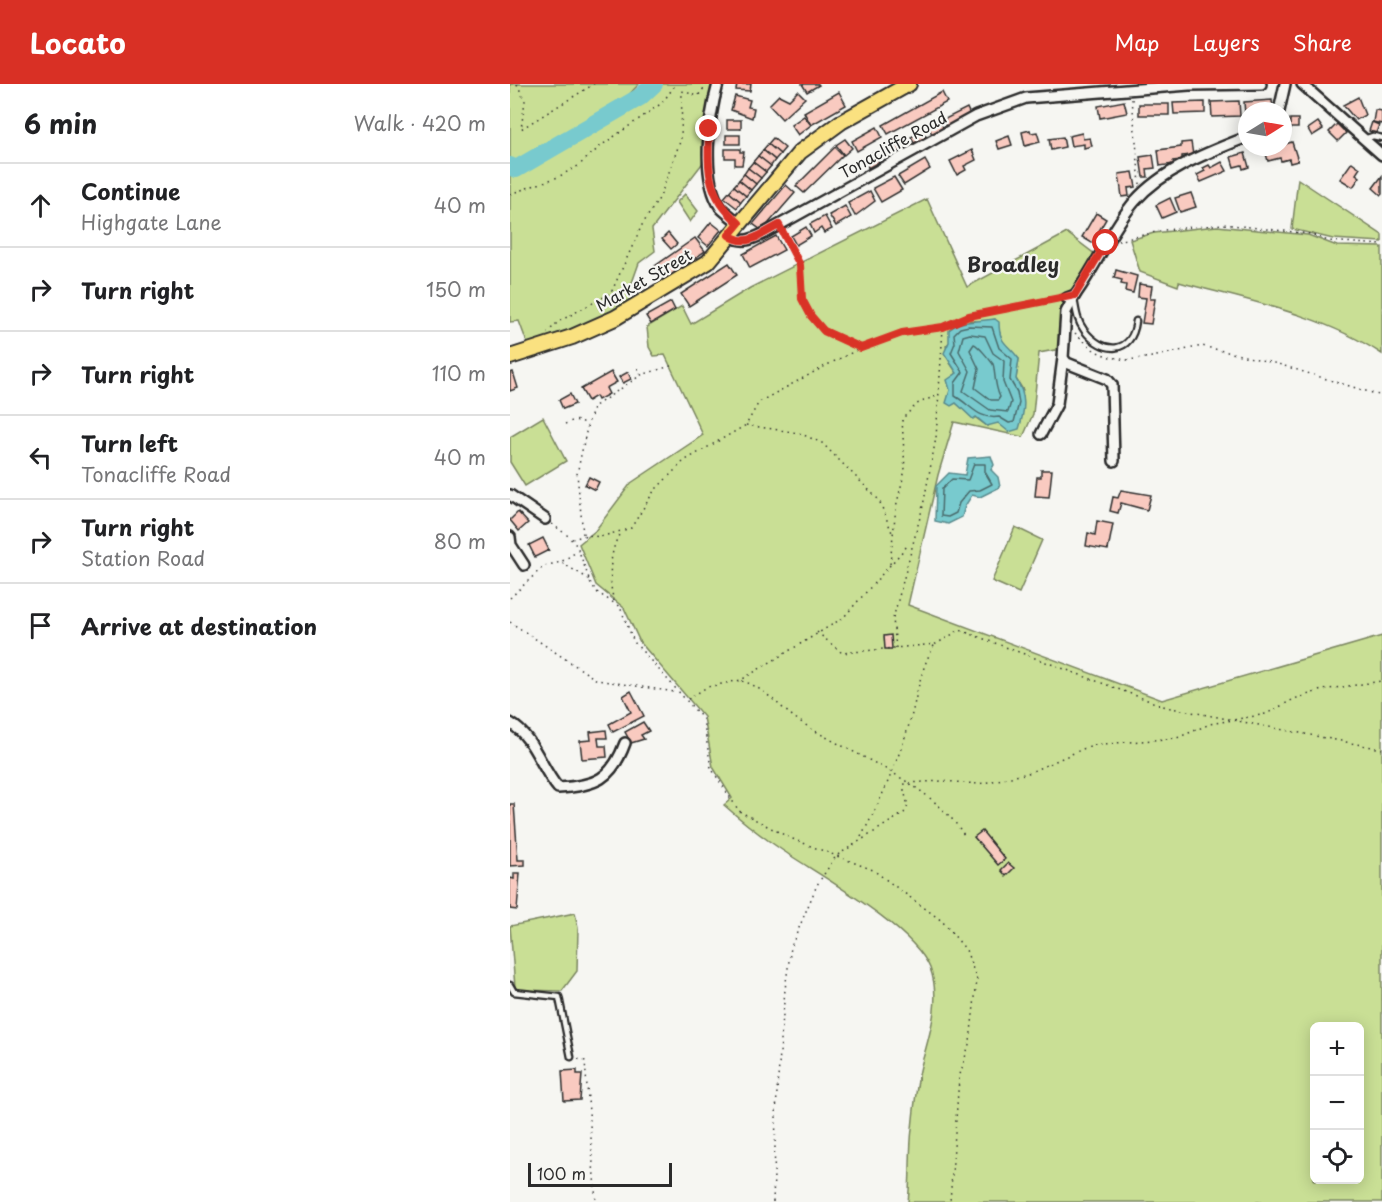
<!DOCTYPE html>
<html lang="en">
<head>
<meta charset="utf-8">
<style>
  body { margin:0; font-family:"Playpen Sans",sans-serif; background:#f6f6f6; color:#202124 }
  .controls { position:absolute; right:18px; bottom:18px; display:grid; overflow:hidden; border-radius:9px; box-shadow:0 3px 15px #0003 }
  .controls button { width:54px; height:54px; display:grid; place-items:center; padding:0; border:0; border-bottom:2px solid #e0e0e0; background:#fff; color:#202124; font:30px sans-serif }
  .compass { position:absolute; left:728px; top:18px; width:54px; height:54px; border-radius:50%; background:#fff; box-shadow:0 3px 15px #0003; rotate:79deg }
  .scale { position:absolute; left:18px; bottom:15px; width:144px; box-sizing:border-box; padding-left:6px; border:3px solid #2b2b2b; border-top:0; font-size:16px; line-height:21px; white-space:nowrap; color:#2b2b2b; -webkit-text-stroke:4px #f6f6f2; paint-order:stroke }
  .stop { position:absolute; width:18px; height:18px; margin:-14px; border:4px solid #d93025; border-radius:50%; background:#fff }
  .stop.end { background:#d93025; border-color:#fff; box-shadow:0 2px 6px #0008 }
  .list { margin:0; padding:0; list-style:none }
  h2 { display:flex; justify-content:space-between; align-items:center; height:78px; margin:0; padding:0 24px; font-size:26px }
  h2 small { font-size:20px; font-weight:400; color:#757577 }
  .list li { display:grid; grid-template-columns:39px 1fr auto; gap:18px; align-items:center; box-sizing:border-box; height:84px; padding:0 24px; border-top:2px solid #e0e0e0 }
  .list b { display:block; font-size:22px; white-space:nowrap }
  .list p { margin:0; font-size:20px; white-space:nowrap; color:#757577 }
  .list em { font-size:20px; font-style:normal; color:#757577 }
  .icon { flex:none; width:33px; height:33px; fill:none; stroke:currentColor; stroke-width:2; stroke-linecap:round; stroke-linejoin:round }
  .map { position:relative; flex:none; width:872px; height:1118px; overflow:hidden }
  header { display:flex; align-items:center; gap:36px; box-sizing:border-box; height:84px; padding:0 30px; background:#d93025; color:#fff }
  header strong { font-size:28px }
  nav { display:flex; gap:33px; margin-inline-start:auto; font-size:21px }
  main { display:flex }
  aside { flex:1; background:#fff }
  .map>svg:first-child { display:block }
  .green { fill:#c9df95; stroke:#7a8560; stroke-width:1.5; fill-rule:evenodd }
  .water { fill:#78cace; stroke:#598a8d; stroke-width:1.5 }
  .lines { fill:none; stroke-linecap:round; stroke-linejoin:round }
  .shore { stroke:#4a6b6c; stroke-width:1.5 }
  .river { stroke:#78cace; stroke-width:18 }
  .building { fill:#f9cac0; stroke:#2b2b2b; stroke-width:1.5 }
  .service-casing { stroke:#2b2b2b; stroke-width:9 }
  .minor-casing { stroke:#2b2b2b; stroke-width:14 }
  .primary-casing { stroke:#2b2b2b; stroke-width:18 }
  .path { stroke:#2b2b2b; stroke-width:1.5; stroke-dasharray:1.5 4.5; stroke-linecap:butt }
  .service { stroke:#f6f6f2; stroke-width:4.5 }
  .minor { stroke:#f6f6f2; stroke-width:9 }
  .primary { stroke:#fae180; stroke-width:14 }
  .route { stroke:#d93025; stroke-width:8 }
  .labels { text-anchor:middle; stroke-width:4.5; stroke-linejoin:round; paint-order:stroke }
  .street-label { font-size:16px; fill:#2b2b2b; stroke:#f6f6f2 }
  .quarter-label { font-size:20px; font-weight:bold; fill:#2b2b2b; stroke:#f6f6f2 }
</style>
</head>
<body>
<header>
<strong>Locato</strong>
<nav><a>Map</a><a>Layers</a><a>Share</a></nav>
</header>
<main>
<aside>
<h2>6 min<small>Walk · 420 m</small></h2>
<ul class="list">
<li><svg class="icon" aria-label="ahead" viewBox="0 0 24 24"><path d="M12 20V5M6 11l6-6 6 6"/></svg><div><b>Continue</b><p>Highgate Lane</p></div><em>40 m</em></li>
<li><svg class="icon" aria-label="right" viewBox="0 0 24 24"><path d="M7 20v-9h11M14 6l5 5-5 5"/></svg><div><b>Turn right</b></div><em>150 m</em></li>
<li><svg class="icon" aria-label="right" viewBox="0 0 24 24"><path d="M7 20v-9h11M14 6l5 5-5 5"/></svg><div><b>Turn right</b></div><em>110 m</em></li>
<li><svg class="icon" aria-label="left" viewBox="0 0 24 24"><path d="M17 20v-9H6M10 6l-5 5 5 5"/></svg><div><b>Turn left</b><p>Tonacliffe Road</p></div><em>40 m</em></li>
<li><svg class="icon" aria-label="right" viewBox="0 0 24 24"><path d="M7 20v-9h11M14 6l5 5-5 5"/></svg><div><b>Turn right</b><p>Station Road</p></div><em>80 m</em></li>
<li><svg class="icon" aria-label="arrive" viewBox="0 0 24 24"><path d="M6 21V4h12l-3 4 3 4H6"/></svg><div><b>Arrive at destination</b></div></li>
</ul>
</aside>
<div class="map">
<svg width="872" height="1118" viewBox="0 0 872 1118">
  <rect width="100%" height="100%" fill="#f6f6f2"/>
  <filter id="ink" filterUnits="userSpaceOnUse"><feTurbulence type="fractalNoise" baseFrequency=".0167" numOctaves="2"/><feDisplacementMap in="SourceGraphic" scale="12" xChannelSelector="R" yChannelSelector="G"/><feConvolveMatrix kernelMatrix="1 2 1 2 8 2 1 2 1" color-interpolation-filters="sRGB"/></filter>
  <g filter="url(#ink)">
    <g class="green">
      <path d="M0 0H129L113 17 8 76 0 77Z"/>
      <path d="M148 0H204L198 19 195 76 142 145 145 167 129 179 118 210 124 221 19 264 9 237 0 238V89L3 90 131 17Z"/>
      <path d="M788 95 872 151V158L823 155 782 145Z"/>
      <path d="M175 110 188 127 180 138 167 118Z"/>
      <path d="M417 115 457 203 557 149 586 171 554 220 550 265 529 269 523 330 513 353 444 338 428 391 398 521 652 616 872 552V1118H398C401 1094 399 1069 402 1045 404 1025 406 1002 411 982 419 952 432 916 420 884 403 843 309 791 272 766 251 752 232 737 214 721L222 714 203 683 194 633 130 558 114 524 86 501 69 460 85 447 121 399 193 351 155 271 144 272 139 263 137 243 172 222 181 240 240 204ZM485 235 494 261 509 275 506 295 513 306 477 342 446 319 443 292 447 289 440 279 436 262 460 236 471 238ZM804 942H850V1096H804Z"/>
      <path d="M707 142 798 151 827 162 872 163V270C811 230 739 217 669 198L668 202 630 188 620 156 644 149Z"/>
      <path d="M33 333 56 377 15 402 0 378V353Z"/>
      <path d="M505 443 532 456 509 509 482 497Z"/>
      <path d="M65 829 68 844 67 887 52 907 9 906 5 903 0 842Z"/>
    </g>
    <g class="water">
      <path d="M485 235 489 238C489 261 498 259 509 275L506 295C517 312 515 326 509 345L499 348 488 339 477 342 466 333 463 335 446 319 441 322 436 319 440 306 437 296 447 289 434 269 439 258V246L448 239Z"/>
      <path d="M481 372 484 381 481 386 488 393 490 403 470 413 462 411 455 422 452 433 438 440 425 437 426 402 439 389 455 391 458 374Z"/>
    </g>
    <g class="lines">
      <g class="shore">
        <path d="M459 242 482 243 489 264 502 275 500 296 507 308 509 319 504 338 499 339 489 333C468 336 461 321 445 312V299L453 288 441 269 445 259 444 250 450 244Z"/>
        <path d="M460 250 475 252 483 269 494 277 493 298 501 318 498 328 480 326 453 307 460 287 449 267 453 252Z"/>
        <path d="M464 260C468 261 480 276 483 280 485 284 484 301 490 313L488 316H481L465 304 469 285 460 266Z"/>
        <path d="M464 380H475V388L482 400 470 406 459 407 449 419 446 429 438 433 431 432 432 405 442 395 458 396Z"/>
      </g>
      <path class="river" d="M0 82 6 85 130 13 144 0"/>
    </g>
    <g class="building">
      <path d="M227 0H241L240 7 226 6Z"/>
      <path d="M292 0H308L309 1 297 8Z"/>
      <path d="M288 7 295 14 272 35 259 21 269 11 279 16Z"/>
      <path d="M329 8 336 21 301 41 294 28Z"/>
      <path d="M432 8 437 18 378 50 373 41Z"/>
      <path d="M225 12 240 16 238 23 244 24 242 34 221 26Z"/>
      <path d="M848 13 855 31 846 36 833 21Z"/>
      <path d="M762 16 763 27H737L735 30 734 18Z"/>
      <path d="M614 17 617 29 590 34 588 22Z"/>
      <path d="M729 17 730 32 702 33 701 18Z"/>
      <path d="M695 18V29L664 30 663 19Z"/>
      <rect x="629" y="20" width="30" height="11"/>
      <path d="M457 24 461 33 437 45 433 36Z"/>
      <path d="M865 26 872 27V40L863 38Z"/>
      <path d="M294 32 301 41 288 51 281 41Z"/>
      <rect x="780" y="35" width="8" height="9"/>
      <rect x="217" y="36" width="14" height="9"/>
      <path d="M808 38 813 45 802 52 798 45Z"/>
      <path d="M862 38 869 41 866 49 859 47Z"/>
      <path d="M431 39 434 45 422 50 419 44Z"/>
      <path d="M827 40 836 49 828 57 819 48Z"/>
      <path d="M367 43 372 53 347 67 342 57Z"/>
      <path d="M520 46 521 49 527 48 530 58 515 62 512 48Z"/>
      <path d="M413 47 416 54 404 59 401 53Z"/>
      <path d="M572 49 573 55 580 54 582 62 574 64V60L561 62 559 52Z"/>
      <rect x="216" y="51" width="14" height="9"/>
      <path d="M499 52 502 61 489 65 486 57Z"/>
      <path d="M553 53 555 63 541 66 539 55Z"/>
      <path d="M263 54 275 64 270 70 258 60Z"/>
      <path d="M335 55 342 64 334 71 326 61Z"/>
      <path d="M681 58 683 71 672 72V76L663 77 664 80 650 82 648 66 671 63V59Z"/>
      <path d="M782 58 788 77 780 79 779 75 771 77 770 74 758 77 755 66Z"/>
      <path d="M258 60 270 70 265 76 253 66Z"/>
      <path d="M388 61 392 68 379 74 376 66Z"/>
      <path d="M325 63 333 71 294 109 286 102Z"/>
      <path d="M215 65H230V68H234L232 81H225V74H215Z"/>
      <path d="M253 66 265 76 261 82 248 72Z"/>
      <path d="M462 66 466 76 454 82 456 86 447 91 440 77Z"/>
      <path d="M364 68 369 78 358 84 355 72Z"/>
      <path d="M735 69 739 83 733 85 732 81 724 83 721 73Z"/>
      <path d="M643 71 645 84 637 85 638 93H633L630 73Z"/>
      <path d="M248 72 261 82 256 88 243 78Z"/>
      <path d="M415 76 420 85 394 101 388 92Z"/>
      <path d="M243 78 256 88 251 94 238 84Z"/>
      <path d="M712 78 717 87 691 98 687 91 695 87 693 84 699 81 701 84Z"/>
      <path d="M842 78 850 84 846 90 850 93 843 103 830 95Z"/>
      <path d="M238 84 251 94 246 100 234 90Z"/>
      <path d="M623 88 626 103 618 104 619 112 612 113 609 90Z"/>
      <path d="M234 90 246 100 241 106 229 96Z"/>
      <path d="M872 92V110L871 111 863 104Z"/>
      <path d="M384 93 392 106 371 118 363 104Z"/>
      <path d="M229 96 241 106 236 112 224 102Z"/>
      <path d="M276 101 285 109 258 140 250 145 243 140Z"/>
      <path d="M224 102 236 112 231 118 219 108Z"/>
      <path d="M360 107 365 117 345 132 338 119Z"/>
      <path d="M219 108 231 118 227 124 214 114Z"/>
      <path d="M681 109 686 123 670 128 665 114Z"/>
      <path d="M660 114 666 128 652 134 646 121Z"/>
      <path d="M335 122 341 133 326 142 319 131Z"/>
      <path d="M586 129 596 135 582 159 572 153Z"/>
      <path d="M315 132 322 145 314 149 311 144 304 149 300 140Z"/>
      <path d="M201 138 211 146 198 162 188 154Z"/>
      <path d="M296 143 301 152 286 161 281 152Z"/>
      <path d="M158 149 167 160 161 165 152 155Z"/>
      <path d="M266 152 274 166 240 184 233 170Z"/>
      <path d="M185 154 195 167 154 196 145 182Z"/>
      <path d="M219 179 227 191 179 222 171 210Z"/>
      <path d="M606 186 627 192 623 209 615 207 616 201 611 200 612 196 604 194Z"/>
      <path d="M629 200 642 202 640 215H645L641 240 632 239 636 214 628 213Z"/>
      <path d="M161 218 165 226 141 240 136 232Z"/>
      <path d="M3 288 8 304 0 307V289Z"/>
      <path d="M101 288 107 298 96 304 99 310 88 316 86 312 78 317 71 305Z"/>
      <path d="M118 288 121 295 113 299 109 293Z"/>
      <path d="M60 310 65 320 53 325 49 316Z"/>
      <path d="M531 386H542L539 413 525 412 527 393H531Z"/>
      <path d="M79 393 89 398 85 406 75 401Z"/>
      <path d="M611 406 641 411 637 426 611 419 608 429 600 427 603 413 608 414Z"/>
      <path d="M8 428 18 439 9 447 0 436Z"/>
      <path d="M587 437 603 440 598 466 576 462 578 449 585 451Z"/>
      <path d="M33 454 39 466 25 473 19 461Z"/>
      <path d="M381 551 382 565H375L374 552Z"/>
      <path d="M121 607 134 632 103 648 99 640 121 628 113 612Z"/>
      <path d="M133 638 139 647 131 651 134 655 121 659 115 648Z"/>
      <path d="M96 646 97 654H88L89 662H96L97 673 72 675 70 657 81 656 80 648Z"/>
      <path d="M0 720H4L8 776H15V781L0 782Z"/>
      <path d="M472 747 495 775 488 781 464 753Z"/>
      <path d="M498 779 504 784 496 792 491 786Z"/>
      <path d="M4 789H10L7 826 0 825V794L4 795Z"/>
      <path d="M67 986V990H72L70 1016 54 1017 52 987Z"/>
    </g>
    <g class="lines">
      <g class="service-casing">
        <g id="service">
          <path d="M854 55 863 52 872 54"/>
          <path d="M564 215C566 226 567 237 574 246 593 271 622 271 626 237"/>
          <path d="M0 901 4 908 49 913 61 973"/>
        </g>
      </g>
      <g class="minor-casing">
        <g id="minor">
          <path d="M208 0C199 32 190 95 211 124 216 129 223 134 229 139"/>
          <path d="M792 0 872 71"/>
          <path d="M769 27 775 0"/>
          <path d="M219 151C232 160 240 156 253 150L466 32 516 14 679 1 751 0"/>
          <path d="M565 211 556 228 553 274 557 279 597 295 602 301 604 377"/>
          <path d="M557 214 565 211C587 181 601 145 625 117 653 85 699 68 737 53"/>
          <path d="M531 350 547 320 553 274"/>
          <path d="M0 411 35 435"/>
          <path d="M0 453 1 461 14 481"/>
          <path d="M0 639C24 653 31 684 48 704 86 702 102 695 115 659"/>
        </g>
      </g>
      <g class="primary-casing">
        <path id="primary" d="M0 273 62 253 105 234 198 178 290 68 331 38 399 0"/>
      </g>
      <g class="path">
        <path d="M7 0 15 17 11 45 84 0"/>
        <path d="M622 15 630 100"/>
        <path d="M0 110 48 93 68 82 92 61 152 19 166 0"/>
        <path d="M274 150 290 181 292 215 301 232 314 247 350 263"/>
        <path d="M608 157 654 146 713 140 801 150 818 157 872 161"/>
        <path d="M37 249 48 238 101 209 132 141 150 113 171 55 172 7 188 12 197 0"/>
        <path d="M565 249 585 267 600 273 617 276 642 273 692 262 768 280 872 312"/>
        <path d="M128 284 130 290"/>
        <path d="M55 340 64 336 77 339"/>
        <path d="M236 341 289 349 312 359 369 416 383 451"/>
        <path d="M42 440 57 451 67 462 81 500 88 509 110 523 124 558 193 635 201 684 229 727 280 754 363 786 432 837 456 866 467 896 460 957 449 994 440 1118"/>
        <path d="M73 450 67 390 78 339 85 322 131 291 164 281"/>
        <path d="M62 455 77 451 90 453 121 444 144 407 174 377 236 341 249 318 319 280 351 264 392 249 433 243 459 232 549 215"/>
        <path d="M52 479 79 495"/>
        <path d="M380 480 386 423 395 386 392 335 407 320 428 311"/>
        <path d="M0 514 34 482 51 478 68 467"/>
        <path d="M104 517C98 497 99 468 110 449"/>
        <path d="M0 538 87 596 165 608"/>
        <path d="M307 548 332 569 426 560 450 546 656 623 872 665"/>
        <path d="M386 564 383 535 413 422 426 354 433 244"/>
        <path d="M232 597C254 603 270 624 288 636 341 672 418 695 454 751"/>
        <path d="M178 615 197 603 231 596 333 534 398 461"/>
        <path d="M351 753C369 720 385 684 397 647 407 617 408 588 425 560"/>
        <path d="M68 975 75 977 86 1118"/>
        <path d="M263 1118 267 1007 275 905 281 863 307 801 326 772 394 729 398 722 394 706 395 699 433 697 468 700 488 696 518 689 582 661 667 654 700 640 756 630 784 615 812 606 872 597"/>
      </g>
      <use href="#service" class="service"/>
      <use href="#minor" class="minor"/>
      <use href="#primary" class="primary"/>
    </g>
  </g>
  <g class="lines" filter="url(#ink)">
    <path class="route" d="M199 45C198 86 196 111 229 139L219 151C236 164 252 150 269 141L290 181 292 215 301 232 314 247 351 264 392 249 433 243 459 232 565 211 596 159"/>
  </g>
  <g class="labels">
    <g class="street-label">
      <text transform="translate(383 61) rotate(-29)" y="6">Tonacliffe Road</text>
      <text transform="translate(134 196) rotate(-30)" y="6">Market Street</text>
    </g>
    <g class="quarter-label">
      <text x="503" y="188">Broadley</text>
    </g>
  </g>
</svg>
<div class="controls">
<button>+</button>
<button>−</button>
<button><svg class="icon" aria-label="locate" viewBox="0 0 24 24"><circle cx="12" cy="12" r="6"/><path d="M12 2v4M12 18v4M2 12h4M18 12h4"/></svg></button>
</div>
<svg class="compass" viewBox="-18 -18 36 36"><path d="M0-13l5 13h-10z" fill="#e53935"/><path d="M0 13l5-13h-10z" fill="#757577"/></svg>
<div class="scale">100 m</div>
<div class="stop" style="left:596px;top:159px"></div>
<div class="stop end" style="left:199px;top:45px"></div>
</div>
</main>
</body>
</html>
